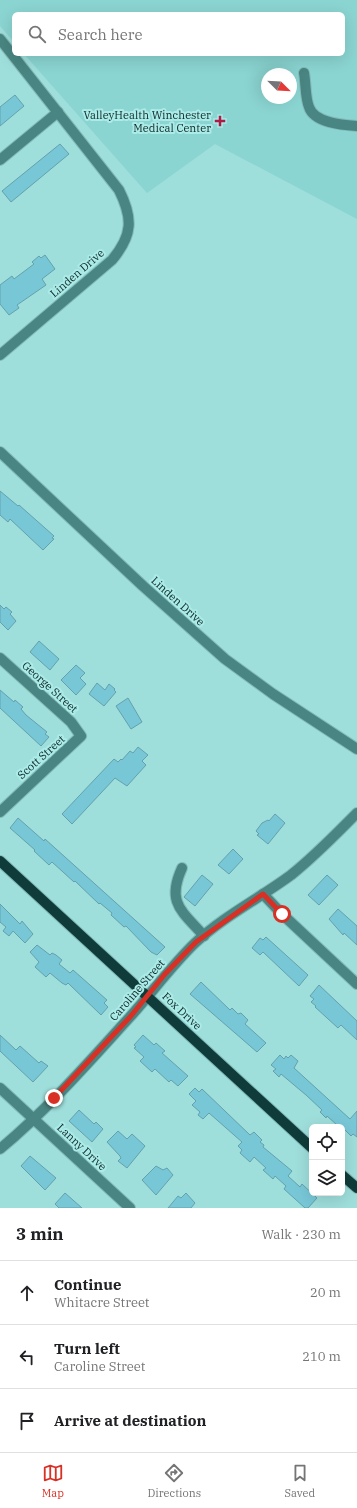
<!DOCTYPE html>
<html lang="en">
<head>
<meta charset="utf-8">
<style>
  body { margin:0; font-family:"IBM Plex Serif",serif; background:#f6f6f6; color:#202124 }
  .controls { position:absolute; right:12px; bottom:12px; display:grid; overflow:hidden; border-radius:6px; box-shadow:0 4px 16px #0002 }
  .controls button { width:36px; height:36px; display:grid; place-items:center; padding:0; border:0; border-bottom:1px solid #e0e0e0; background:#fff; color:#202124; font:20px sans-serif }
  .compass { position:absolute; left:261px; top:68px; width:36px; height:36px; border-radius:50%; background:#fff; box-shadow:0 4px 16px #0002; rotate:114deg }
  .stop { position:absolute; width:12px; height:12px; margin:-9px; border:3px solid #d93025; border-radius:50%; background:#fff }
  .stop.end { background:#d93025; border-color:#fff; box-shadow:0 1px 4px #0008 }
  .list { margin:0; padding:0; list-style:none }
  h2 { display:flex; justify-content:space-between; align-items:center; height:52px; margin:0; padding:0 16px; font-size:17px }
  h2 small { font-size:13px; font-weight:400; color:#757577 }
  .list li { display:grid; grid-template-columns:26px 1fr auto; gap:12px; align-items:center; box-sizing:border-box; height:64px; padding:0 16px; border-top:1px solid #e0e0e0 }
  .list b { display:block; font-size:15px; white-space:nowrap }
  .list p { margin:0; font-size:13px; white-space:nowrap; color:#757577 }
  .list em { font-size:13px; font-style:normal; color:#757577 }
  .icon { flex:none; width:22px; height:22px; fill:none; stroke:currentColor; stroke-width:2; stroke-linecap:round; stroke-linejoin:round }
  .map { position:relative; flex:none; width:357px; height:1208px; overflow:hidden }
  .search { position:absolute; background:#fff; box-shadow:0 4px 16px #0002; left:12px; right:12px; top:12px; height:44px; display:flex; align-items:center; gap:10px; box-sizing:border-box; padding:0 14px; border-radius:6px; color:#757577; font-size:15px }
  .sheet { height:244px; background:#fff }
  nav { display:flex; justify-content:space-around; align-items:center; box-sizing:border-box; height:56px; border-top:1px solid #e0e0e0; background:#fff; font-size:11px; color:#757577 }
  nav a { display:grid; justify-items:center; gap:2px }
  nav .on { color:#d93025 }
  .map>svg:first-child { display:block }
  .built { fill:#8ad4d1; fill-rule:evenodd }
  .building { fill:#78c7d7; stroke:#64a1ad }
  .lines { fill:none; stroke-linecap:round; stroke-linejoin:round }
  .minor-casing { stroke:#81bab7; stroke-width:12 }
  .major-casing { stroke:#81bab7; stroke-width:12 }
  .minor { stroke:#498582; stroke-width:10 }
  .major { stroke:#0f3c3a; stroke-width:10 }
  .route { stroke:#d93025; stroke-width:5 }
  .poi-dot { fill:#ae1b45; stroke:#abebe8; stroke-width:1.5 }
  .labels { text-anchor:middle; stroke-width:4; stroke-linejoin:round; paint-order:stroke }
  .poi-label { font-size:11px; fill:#0e2928; stroke:#abebe8; text-anchor:end }
  .street-label { font-size:11px; fill:#0e2928; stroke:#abebe8 }
</style>
</head>
<body>
<div class="map">
<svg width="357" height="1208" viewBox="0 0 357 1208">
  <rect width="100%" height="100%" fill="#9ededb"/>
  <path class="built" d="M0 0H357V219L215 144 147 193 24 54H343V14H14V42L0 26ZM267 74H291V98H267Z"/>
  <g class="building">
    <path d="M15 95 24 106 0 126V107Z"/>
    <path d="M60 144 69 154 11 202 2 191Z"/>
    <path d="M45 255 55 269 42 279 46 285 17 305 19 308 9 315 0 304V285L12 276 14 279 34 264 32 262 39 256 41 258Z"/>
    <path d="M0 491 18 506 19 505 54 536 52 538 54 539 43 550 10 519 8 522 0 515Z"/>
    <path d="M0 605 4 609 6 607 12 612 10 614 16 621 8 630 0 622Z"/>
    <path d="M39 641 59 659 50 670 30 652Z"/>
    <path d="M76 665 85 673 80 678 86 684 76 695 61 680Z"/>
    <path d="M97 683 105 690 109 684 115 689 114 690 116 692 104 706 89 694Z"/>
    <path d="M0 690 14 702 15 700 23 707 21 709 26 715 47 732 45 734 49 737 41 746 0 708Z"/>
    <path d="M128 698 142 722 131 729 116 706Z"/>
    <path d="M138 747 148 755 142 761 146 765 127 786 115 778 72 824 62 814 114 759 118 762 121 759 122 760 130 751 133 753Z"/>
    <path d="M275 814 285 823 268 844 257 835 259 834 256 831 262 823 268 820 269 821Z"/>
    <path d="M18 818 44 841 45 839 165 947 157 955 151 952 126 926 124 927 111 915 112 913 100 903 99 904 75 881 74 882 52 862 49 865 34 851 35 850 10 828Z"/>
    <path d="M233 849 243 859 229 874 218 865Z"/>
    <path d="M202 875 213 884 195 906 184 897Z"/>
    <path d="M327 875 338 885 319 905 308 895Z"/>
    <path d="M0 904 20 924 22 921 33 934 25 943 13 931 9 936 3 931 6 927 0 922Z"/>
    <path d="M338 909 357 926V945L344 933 343 935 329 919Z"/>
    <path d="M266 937 308 975 299 986 263 952 260 955 252 948 260 938 263 940Z"/>
    <path d="M37 945 50 955 52 953 56 955 62 960 59 964 70 973 73 970 107 1000 104 1003 108 1007 101 1015 68 983 66 985 62 983 50 973 46 977 35 967 39 962 30 952Z"/>
    <path d="M201 982 230 1010 232 1008 238 1014 241 1013 248 1020 245 1024 266 1043 257 1052 190 994Z"/>
    <path d="M319 985 357 1021V1040L341 1025 338 1028 315 1007 316 1006 311 1002 314 999 310 996Z"/>
    <path d="M0 1035 16 1050 20 1046 39 1063 41 1061 48 1066 33 1082 0 1051Z"/>
    <path d="M143 1035 154 1045 156 1043 165 1051 162 1053 188 1076 178 1086 171 1080 169 1082 155 1069 152 1072 140 1061 144 1057 134 1048 136 1047 134 1045Z"/>
    <path d="M280 1055 284 1059 286 1056 288 1058 291 1055 298 1061 294 1068 350 1119 357 1111V1137L353 1134 351 1136 342 1127 337 1125 327 1116 326 1118 320 1112 322 1110 306 1095 281 1074 279 1077 273 1071 276 1069 271 1065Z"/>
    <path d="M195 1088 199 1092 202 1089 250 1135 254 1132 262 1140 260 1142 264 1145 263 1147 292 1171 288 1176 300 1187 302 1184 317 1198 308 1208H305L284 1189 286 1186 275 1176 273 1179 263 1170 266 1168 254 1157 250 1162 240 1153 242 1150 238 1146 242 1142 209 1113 203 1119 198 1115 200 1112 192 1105 196 1101 189 1094Z"/>
    <path d="M79 1110 94 1124 96 1122 103 1129 92 1142 69 1121Z"/>
    <path d="M118 1131 127 1139 132 1134 145 1146 127 1168 118 1161 121 1158 120 1156 107 1142Z"/>
    <path d="M30 1156 56 1178 45 1190 21 1166Z"/>
    <path d="M156 1166 163 1170 167 1168 173 1175 156 1195 142 1180Z"/>
    <path d="M65 1193 82 1208H59L55 1204Z"/>
    <path d="M186 1193 195 1203 191 1208H168L178 1196 181 1198Z"/>
  </g>
  <g class="lines">
    <g class="minor-casing">
      <g id="minor">
        <path d="M0 39 119 190C133 218 133 235 112 260L0 355"/>
        <path d="M304 73C306 83 305 97 309 107 314 123 343 125 357 126"/>
        <path d="M0 160 58 112"/>
        <path d="M0 452 143 586 225 659 273 694 357 749"/>
        <path d="M0 658 71 722 81 736 0 812"/>
        <path d="M182 868C166 903 182 911 204 936"/>
        <path d="M263 894 282 914 357 984"/>
        <path d="M0 1088 130 1208"/>
        <path d="M0 1149C47 1110 88 1063 129 1018 152 993 171 966 195 943 224 916 260 898 291 875 315 856 336 834 357 813"/>
      </g>
    </g>
    <g class="major-casing">
      <g id="major">
        <path d="M0 861 312 1148"/>
        <path d="M342 1175 357 1188"/>
      </g>
    </g>
    <use href="#minor" class="minor"/>
    <use href="#major" class="major"/>
  </g>
  <g class="lines">
    <path class="route" d="M54 1098 130 1017 165 974 196 942 263 894 282 914"/>
  </g>
  <path class="poi-dot" d="M218 115h4v4h4v4h-4v4h-4v-4h-4v-4h4z"/>
  <g class="labels">
    <g class="poi-label">
      <text x="211" y="119">ValleyHealth Winchester<tspan x="211" dy="13">Medical Center</tspan></text>
    </g>
    <g class="street-label">
      <text transform="translate(77 273) rotate(-41)" y="4">Linden Drive</text>
      <text transform="translate(178 601) rotate(42)" y="4">Linden Drive</text>
      <text transform="translate(50 687) rotate(42)" y="4">George Street</text>
      <text transform="translate(41 757) rotate(-42)" y="4">Scott Street</text>
      <text transform="translate(137 990) rotate(-49)" y="4">Caroline Street</text>
      <text transform="translate(182 1011) rotate(43)" y="4">Fox Drive</text>
      <text transform="translate(82 1147) rotate(43)" y="4">Lanny Drive</text>
    </g>
  </g>
</svg>
<div class="controls">
<button><svg class="icon" aria-label="locate" viewBox="0 0 24 24"><circle cx="12" cy="12" r="6"/><path d="M12 2v4M12 18v4M2 12h4M18 12h4"/></svg></button>
<button><svg class="icon" aria-label="layers" viewBox="0 0 24 24"><path d="M12 4l9 5-9 5-9-5zM3 14l9 5 9-5"/></svg></button>
</div>
<svg class="compass" viewBox="-18 -18 36 36"><path d="M0-13l5 13h-10z" fill="#e53935"/><path d="M0 13l5-13h-10z" fill="#757577"/></svg>
<div class="stop" style="left:282px;top:914px"></div>
<div class="stop end" style="left:54px;top:1098px"></div>
<div class="search"><svg class="icon" aria-label="search" viewBox="0 0 24 24"><circle cx="10" cy="10" r="6"/><path d="M15 15l6 6"/></svg>Search here</div>
</div>
<section class="sheet">
<h2>3 min<small>Walk · 230 m</small></h2>
<ul class="list">
<li><svg class="icon" aria-label="ahead" viewBox="0 0 24 24"><path d="M12 20V5M6 11l6-6 6 6"/></svg><div><b>Continue</b><p>Whitacre Street</p></div><em>20 m</em></li>
<li><svg class="icon" aria-label="left" viewBox="0 0 24 24"><path d="M17 20v-9H6M10 6l-5 5 5 5"/></svg><div><b>Turn left</b><p>Caroline Street</p></div><em>210 m</em></li>
<li><svg class="icon" aria-label="arrive" viewBox="0 0 24 24"><path d="M6 21V4h12l-3 4 3 4H6"/></svg><div><b>Arrive at destination</b></div></li>
</ul>
</section>
<nav>
<a class="on"><svg class="icon" aria-label="map" viewBox="0 0 24 24"><path d="M3 6l6-2 6 2 6-2v14l-6 2-6-2-6 2zM9 4v14M15 6v14"/></svg>Map</a>
<a><svg class="icon" aria-label="directions" viewBox="0 0 24 24"><path d="M12 3l9 9-9 9-9-9zM9 14v-3h6M13 9l2 2-2 2"/></svg>Directions</a>
<a><svg class="icon" aria-label="saved" viewBox="0 0 24 24"><path d="M7 4h10v16l-5-4-5 4z"/></svg>Saved</a>
</nav>
</body>
</html>
